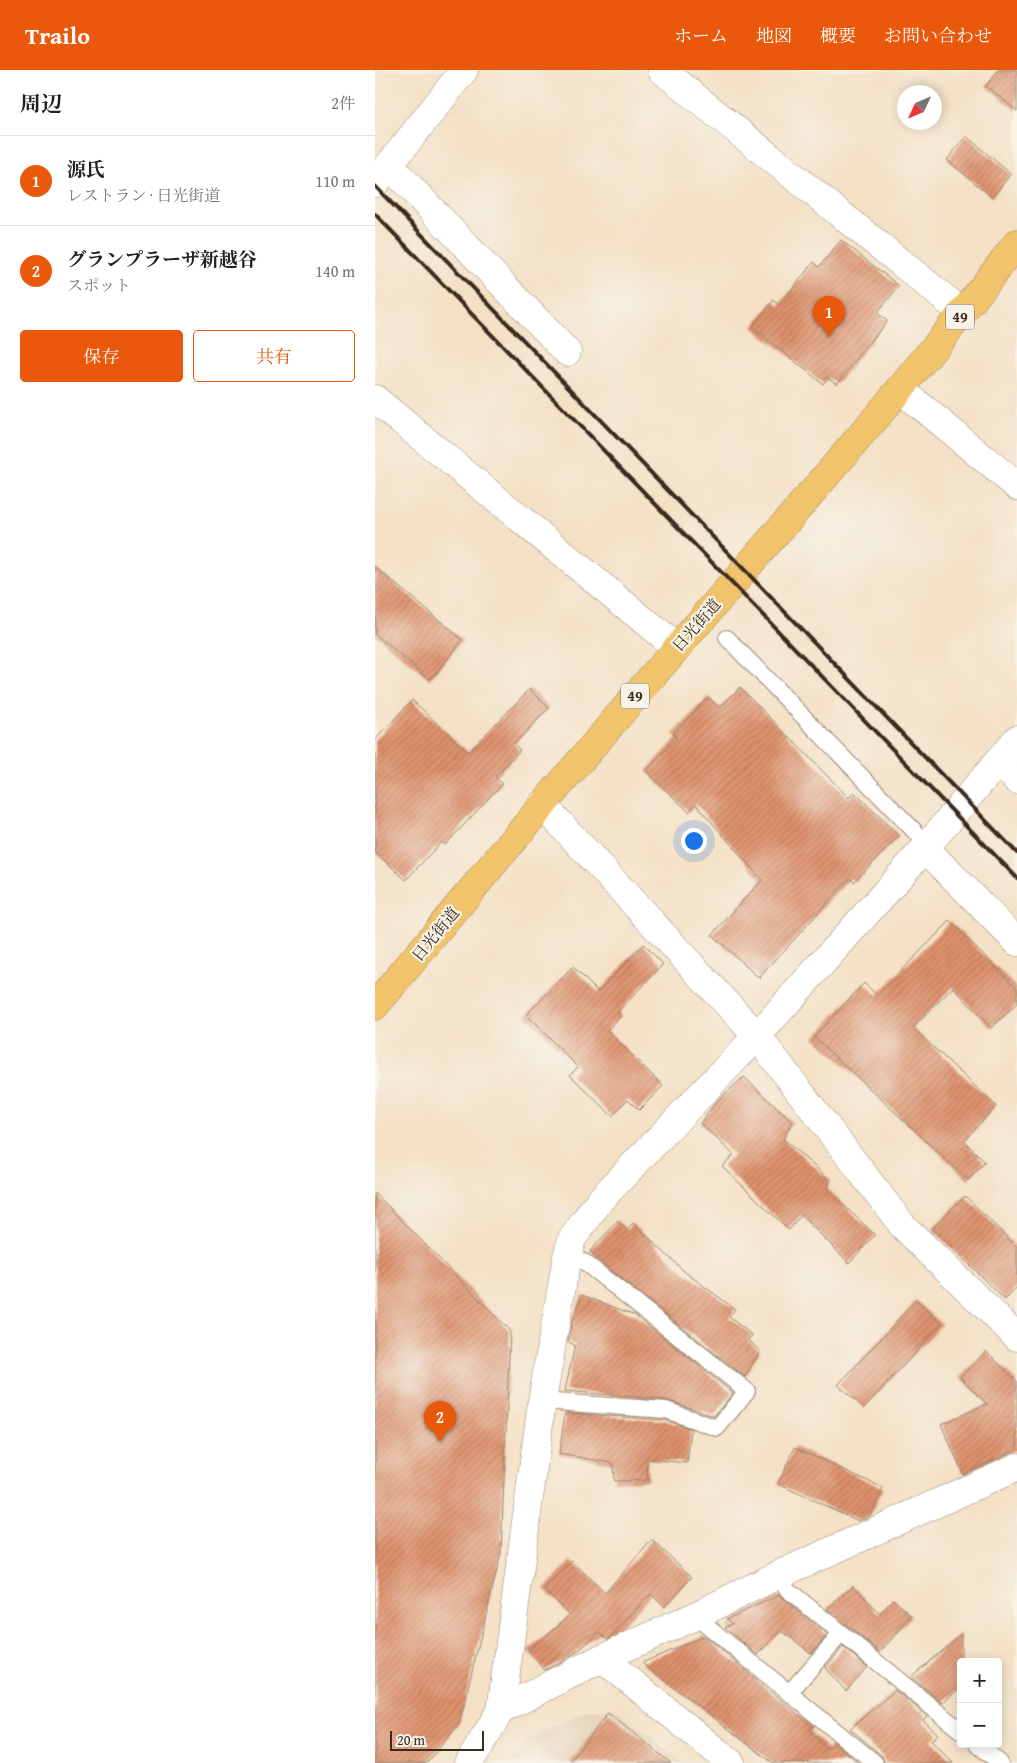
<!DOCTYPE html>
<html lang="ja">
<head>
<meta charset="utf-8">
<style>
  body { margin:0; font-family:"Gentium Book Plus","Noto Serif JP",serif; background:#f6f6f6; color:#202124 }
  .controls { position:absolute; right:15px; bottom:15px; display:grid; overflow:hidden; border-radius:5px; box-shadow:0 2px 12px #0003 }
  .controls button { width:45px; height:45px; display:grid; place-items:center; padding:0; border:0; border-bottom:1px solid #e0e0e0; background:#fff; color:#202124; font:25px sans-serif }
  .compass { position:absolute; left:522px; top:15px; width:45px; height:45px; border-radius:50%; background:#fff; box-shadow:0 2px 12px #0003; rotate:226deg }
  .scale { position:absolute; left:15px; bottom:12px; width:94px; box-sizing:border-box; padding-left:5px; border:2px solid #3b2a1e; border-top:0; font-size:14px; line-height:18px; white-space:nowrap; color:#3b2a1e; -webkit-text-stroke:4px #f7f3e8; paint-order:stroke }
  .you { position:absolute; left:318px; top:770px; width:18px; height:18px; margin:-12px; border:4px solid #fff; border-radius:50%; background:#1a73e8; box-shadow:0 0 0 8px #1a73e833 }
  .badge { display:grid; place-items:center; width:32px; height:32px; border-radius:50%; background:#ea580c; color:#fff; font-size:16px; font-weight:700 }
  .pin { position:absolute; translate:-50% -41px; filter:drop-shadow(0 1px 2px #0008) }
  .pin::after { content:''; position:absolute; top:26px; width:18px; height:15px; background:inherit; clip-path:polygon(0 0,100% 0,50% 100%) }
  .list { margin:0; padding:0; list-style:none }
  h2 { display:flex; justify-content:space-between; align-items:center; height:65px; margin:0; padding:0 20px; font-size:21px }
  h2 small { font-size:16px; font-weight:400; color:#757577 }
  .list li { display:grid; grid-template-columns:32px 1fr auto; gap:15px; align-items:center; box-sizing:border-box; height:90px; padding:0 20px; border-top:1px solid #e0e0e0 }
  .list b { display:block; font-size:19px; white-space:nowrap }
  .list p { margin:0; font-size:16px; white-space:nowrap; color:#757577 }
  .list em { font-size:16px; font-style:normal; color:#757577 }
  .actions { display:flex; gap:10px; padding:15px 20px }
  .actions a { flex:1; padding:11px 0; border:1px solid #ea580c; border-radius:5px; text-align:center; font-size:18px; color:#ea580c }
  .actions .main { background:#ea580c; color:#fff }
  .map { position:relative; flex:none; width:642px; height:1693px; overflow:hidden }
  header { display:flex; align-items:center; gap:30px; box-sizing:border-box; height:70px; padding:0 25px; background:#ea580c; color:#fff }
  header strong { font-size:24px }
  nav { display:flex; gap:28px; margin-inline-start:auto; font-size:18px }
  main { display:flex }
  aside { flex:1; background:#fff }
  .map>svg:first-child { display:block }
  .built { fill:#e6d0b5 }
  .building { fill:url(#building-hatch) }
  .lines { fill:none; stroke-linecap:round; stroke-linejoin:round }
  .service-casing { stroke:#988571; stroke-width:18 }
  .minor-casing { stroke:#988571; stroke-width:29 }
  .tertiary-casing { stroke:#988571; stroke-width:29 }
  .primary-casing { stroke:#988571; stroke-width:29 }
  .service { stroke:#fff; stroke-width:16 }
  .minor { stroke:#fff; stroke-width:28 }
  .tertiary { stroke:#fff; stroke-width:28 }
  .primary { stroke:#f1c36a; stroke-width:28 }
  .rail { stroke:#3b2a1e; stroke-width:4 }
  .labels { text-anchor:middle; stroke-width:4.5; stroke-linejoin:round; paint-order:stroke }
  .shield { fill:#f7f3e8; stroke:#73665b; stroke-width:1 }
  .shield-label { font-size:15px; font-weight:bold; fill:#3b2a1e }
  .street-label { font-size:16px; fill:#3b2a1e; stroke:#f7f3e8 }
</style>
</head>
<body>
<header>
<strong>Trailo</strong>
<nav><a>ホーム</a><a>地図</a><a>概要</a><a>お問い合わせ</a></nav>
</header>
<main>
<aside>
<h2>周辺<small>2件</small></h2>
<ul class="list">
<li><span class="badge">1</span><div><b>源氏</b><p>レストラン · 日光街道</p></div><em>110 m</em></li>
<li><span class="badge">2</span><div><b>グランプラーザ新越谷</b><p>スポット</p></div><em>140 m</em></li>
</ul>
<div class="actions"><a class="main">保存</a><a>共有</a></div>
</aside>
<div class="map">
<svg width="642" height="1693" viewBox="0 0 642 1693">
  <defs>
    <pattern id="building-hatch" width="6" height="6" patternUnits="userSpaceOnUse" patternTransform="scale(1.25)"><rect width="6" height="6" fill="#df926d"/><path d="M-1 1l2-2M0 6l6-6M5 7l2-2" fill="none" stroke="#b67759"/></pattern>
  </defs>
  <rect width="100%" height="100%" fill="#f7f3e8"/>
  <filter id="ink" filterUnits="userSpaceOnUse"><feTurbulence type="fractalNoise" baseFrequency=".02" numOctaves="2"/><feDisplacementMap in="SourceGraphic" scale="10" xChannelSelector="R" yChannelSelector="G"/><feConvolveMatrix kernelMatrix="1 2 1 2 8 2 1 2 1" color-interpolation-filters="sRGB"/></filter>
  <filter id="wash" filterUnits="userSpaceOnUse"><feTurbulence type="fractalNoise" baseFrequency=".0096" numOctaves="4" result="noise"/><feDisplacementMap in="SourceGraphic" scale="20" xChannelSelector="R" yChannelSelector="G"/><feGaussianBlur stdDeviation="1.12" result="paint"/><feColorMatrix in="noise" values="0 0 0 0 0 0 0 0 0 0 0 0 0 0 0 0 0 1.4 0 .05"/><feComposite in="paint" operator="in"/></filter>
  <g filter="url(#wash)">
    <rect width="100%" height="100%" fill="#f4e0c4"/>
    <path class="built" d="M239 1638 308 1693H137L156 1668 210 1641Z"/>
    <g id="blocks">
      <g class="building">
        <path d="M623 0H642V41L611 16Z"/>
        <path d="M591 66 636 104 617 127 572 90Z"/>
        <path d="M466 170 524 216 502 243 512 251 462 314 453 308 448 314 377 257 399 230 404 235 439 192 444 197Z"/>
        <path d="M0 497 88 570 55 610 0 564Z"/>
        <path d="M365 617 474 728 479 722 524 766 479 812 475 808 384 908 337 865 387 810 321 734 314 742 271 701 302 668 298 664 333 627 345 638Z"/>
        <path d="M155 619 174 638 139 674 145 680 120 707 127 714 70 775 66 772 31 810 0 782V670L37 630 93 682Z"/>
        <path d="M575 851 642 918V934L616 958 578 917 538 958 621 1036 589 1071 610 1092 593 1110 439 967 489 913 502 925Z"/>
        <path d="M268 874 288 894 243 942 246 946 232 960 288 1016 264 1040 253 1029 237 1046 195 1005 203 997 151 945 198 897 223 922Z"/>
        <path d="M369 1007 417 1052 408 1069 455 1110 452 1119 500 1165 474 1193 426 1145 414 1160 347 1096 359 1085 325 1053 343 1030Z"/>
        <path d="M0 1123 135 1261 126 1483 84 1654 52 1693H0Z"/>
        <path d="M590 1126 642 1177V1217L630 1230 557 1159Z"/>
        <path d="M243 1151 252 1160 258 1153 311 1203 360 1239 354 1247 377 1265 373 1270 385 1281 370 1307 234 1199 215 1181Z"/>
        <path d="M207 1225 260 1245 358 1323 339 1346 292 1330 190 1321 200 1275 193 1272 196 1254Z"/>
        <path d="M541 1230 567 1254 489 1338 463 1315Z"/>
        <path d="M611 1281 642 1311V1379L588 1404 566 1354 612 1334 585 1307Z"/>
        <path d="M190 1343 289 1350 316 1359 312 1393 272 1389 273 1410 239 1411 238 1393 184 1384Z"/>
        <path d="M420 1377 508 1418 495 1446 484 1451 403 1414Z"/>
        <path d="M277 1470 317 1507 289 1537 276 1524 234 1568 232 1569 225 1562 198 1585 170 1600 153 1581 195 1545 169 1519 197 1491 230 1523Z"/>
        <path d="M478 1515 505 1544 518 1529 537 1546 505 1582 452 1539Z"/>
        <path d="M404 1525 452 1565 436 1583 407 1561 383 1585 350 1557 358 1554 352 1549Z"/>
        <path d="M586 1564V1617L567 1633 536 1607Z"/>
        <path d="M329 1566 438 1657 435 1661 452 1679 459 1673 484 1693H398L267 1593Z"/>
        <path d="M468 1577 492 1597 471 1621 450 1598Z"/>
        <path d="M520 1620 552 1646 548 1650 563 1664 556 1671 578 1693H510L506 1685 475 1659Z"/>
        <path d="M233 1643 296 1693H194Z"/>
      </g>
    </g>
  </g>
  <g filter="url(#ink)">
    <use href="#blocks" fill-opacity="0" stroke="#988571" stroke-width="1"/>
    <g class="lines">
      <g class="service-casing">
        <g id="service">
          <path d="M352 568 553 775"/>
          <path d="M167 1331 291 1340 342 1358 372 1321 209 1192 192 1186"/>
          <path d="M403 1505 413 1520 586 1661"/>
          <path d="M320 1546 500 1693"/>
          <path d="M414 1623 466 1564"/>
          <path d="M602 1674 625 1693"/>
        </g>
      </g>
      <g class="minor-casing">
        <g id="minor">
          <path d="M287 0 588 243"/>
          <path d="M14 95 192 282"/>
          <path d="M0 329 302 578"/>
          <path d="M624 691 642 710"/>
          <path d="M167 734 382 966"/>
          <path d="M550 778 642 872"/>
          <path d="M227 1588 320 1546 403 1505 642 1397"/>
        </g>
      </g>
      <g class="tertiary-casing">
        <g id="tertiary">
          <path d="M0 113 89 0"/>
          <path d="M525 319 642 416"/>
          <path d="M382 966 528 1156 642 1267"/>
          <path d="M126 1640 227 1588 356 1693"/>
          <path d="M94 1693 126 1640 167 1331 192 1186 197 1169 225 1130 382 966 550 778 642 669"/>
        </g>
      </g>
      <g class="primary-casing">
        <path id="primary" d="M0 936C101 814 203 692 307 572 420 441 537 311 642 173"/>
      </g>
      <use href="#service" class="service"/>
      <use href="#minor" class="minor"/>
      <use href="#tertiary" class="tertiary"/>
      <use href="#primary" class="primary"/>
      <g class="rail">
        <path d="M0 116 642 783"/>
        <path d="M0 144 642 808"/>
      </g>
    </g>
  </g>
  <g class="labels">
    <g class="shield">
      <rect x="571" y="234.5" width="28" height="25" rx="4"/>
      <rect x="246" y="613.5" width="28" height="25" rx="4"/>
    </g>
    <g class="shield-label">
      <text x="585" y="252">49</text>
      <text x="260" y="631">49</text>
    </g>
    <g class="street-label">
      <text transform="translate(321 555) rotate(-49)" y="6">日光街道</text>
      <text transform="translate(60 864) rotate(-51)" y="6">日光街道</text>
    </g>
  </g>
</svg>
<div class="controls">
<button>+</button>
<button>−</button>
</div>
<svg class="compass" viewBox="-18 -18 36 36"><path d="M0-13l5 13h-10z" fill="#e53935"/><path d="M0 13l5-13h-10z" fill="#757577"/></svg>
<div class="scale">20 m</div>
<div class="you"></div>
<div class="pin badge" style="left:454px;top:267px">1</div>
<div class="pin badge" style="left:65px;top:1372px">2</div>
</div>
</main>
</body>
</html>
